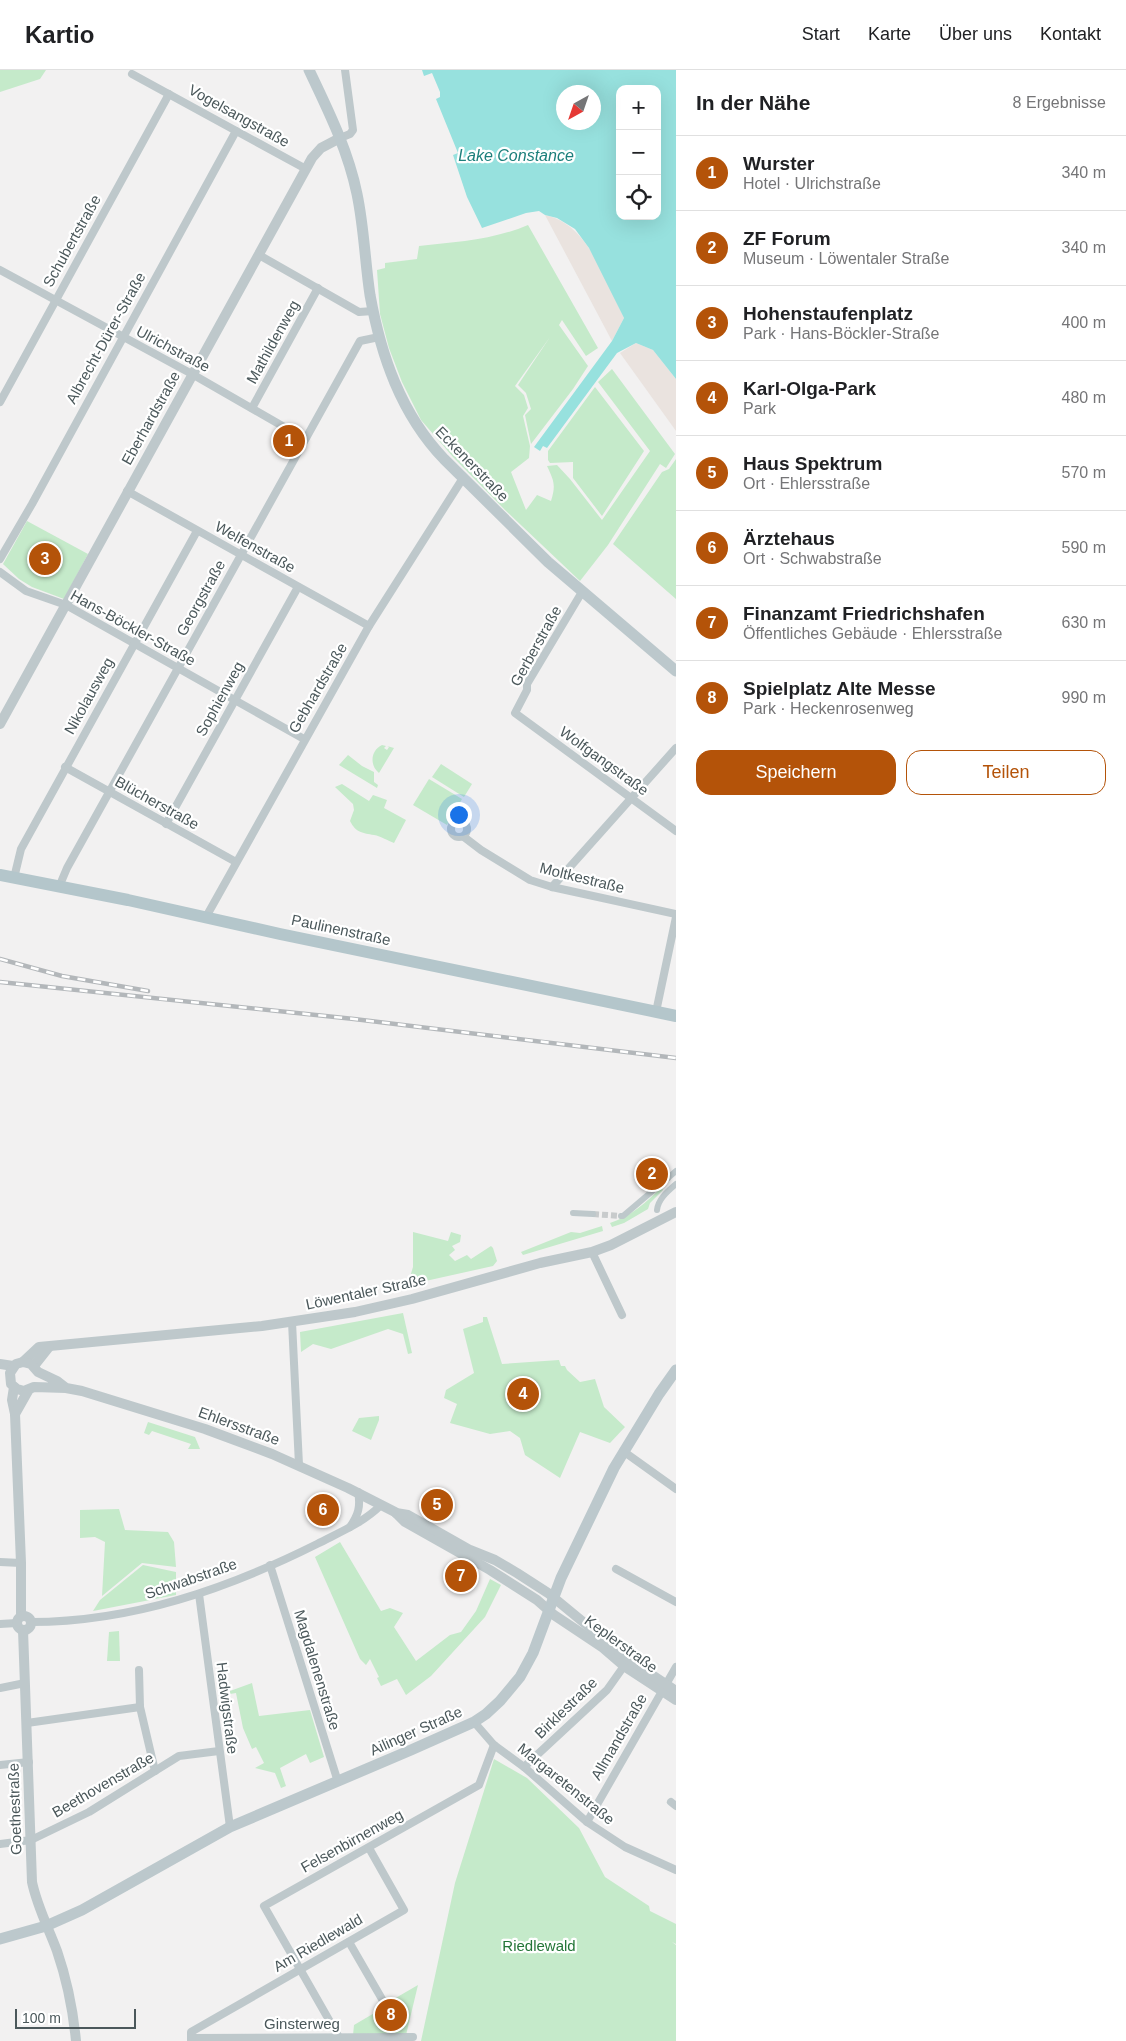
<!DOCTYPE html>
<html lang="de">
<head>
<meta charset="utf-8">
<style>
  body { margin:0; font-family:Helvetica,sans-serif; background:#f2f2f2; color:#202124 }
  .controls { position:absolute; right:15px; top:15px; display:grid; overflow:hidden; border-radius:10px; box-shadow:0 5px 20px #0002 }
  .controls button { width:45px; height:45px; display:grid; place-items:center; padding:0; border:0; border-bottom:1px solid #e0e0e0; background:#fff; color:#202124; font:25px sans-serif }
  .compass { position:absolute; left:556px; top:15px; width:45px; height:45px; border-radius:50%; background:#fff; box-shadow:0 5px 20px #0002; rotate:220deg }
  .scale { position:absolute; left:15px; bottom:12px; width:121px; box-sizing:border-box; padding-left:5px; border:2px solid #4b585b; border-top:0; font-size:14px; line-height:18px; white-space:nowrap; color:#4b585b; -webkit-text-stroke:4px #fff; paint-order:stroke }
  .you { position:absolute; left:458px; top:744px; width:18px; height:18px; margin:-12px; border:4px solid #fff; border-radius:50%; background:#1a73e8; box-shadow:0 0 0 8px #1a73e833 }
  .badge { display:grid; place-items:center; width:32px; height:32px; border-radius:50%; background:#b45309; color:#fff; font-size:16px; font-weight:700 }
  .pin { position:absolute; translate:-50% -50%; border:2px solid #fff; box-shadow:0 1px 5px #0006 }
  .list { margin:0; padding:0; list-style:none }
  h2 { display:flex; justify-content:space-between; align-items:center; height:65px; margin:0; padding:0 20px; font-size:21px }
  h2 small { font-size:16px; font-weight:400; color:#757577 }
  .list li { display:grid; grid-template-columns:32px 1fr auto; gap:15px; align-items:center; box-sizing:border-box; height:75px; padding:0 20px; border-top:1px solid #e0e0e0 }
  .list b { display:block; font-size:19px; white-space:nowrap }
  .list p { margin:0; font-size:16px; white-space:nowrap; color:#757577 }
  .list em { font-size:16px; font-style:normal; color:#757577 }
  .actions { display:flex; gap:10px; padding:15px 20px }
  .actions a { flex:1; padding:11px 0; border:1px solid #b45309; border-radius:15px; text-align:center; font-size:18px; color:#b45309 }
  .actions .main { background:#b45309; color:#fff }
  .icon { flex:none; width:28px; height:28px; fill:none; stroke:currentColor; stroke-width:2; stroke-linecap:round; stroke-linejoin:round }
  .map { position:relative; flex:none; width:676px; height:1971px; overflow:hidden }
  header { display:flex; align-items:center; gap:30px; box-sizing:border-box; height:70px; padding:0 25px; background:#fff; border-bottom:1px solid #e0e0e0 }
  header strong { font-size:24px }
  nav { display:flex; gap:28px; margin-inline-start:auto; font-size:18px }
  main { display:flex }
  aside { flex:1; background:#fff }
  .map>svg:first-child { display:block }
  .green { fill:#c5eaca }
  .sand { fill:#eae3df }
  .water { fill:#97e1de; fill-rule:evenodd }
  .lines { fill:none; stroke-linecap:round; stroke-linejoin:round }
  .pedestrian-tunnel { stroke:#c8cbcc; stroke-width:6; stroke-dasharray:6 3; stroke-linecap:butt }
  .pedestrian { stroke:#bec8cb; stroke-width:6 }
  .minor { stroke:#bec8cb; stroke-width:8 }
  .tertiary { stroke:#bec8cb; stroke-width:10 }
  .secondary { stroke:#bcc8cc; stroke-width:11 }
  .primary { stroke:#b4c6cb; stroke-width:12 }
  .rail-casing { stroke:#b3b7ba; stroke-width:4.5 }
  .rail { stroke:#fff; stroke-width:2.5; stroke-dasharray:8; stroke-linecap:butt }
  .labels { text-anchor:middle; stroke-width:4.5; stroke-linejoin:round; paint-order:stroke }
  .street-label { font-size:15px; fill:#4b585b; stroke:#fff }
  .park-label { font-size:15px; fill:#237537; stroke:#fff }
  .water-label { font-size:16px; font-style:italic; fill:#1c7f7b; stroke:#fff }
</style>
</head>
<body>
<header>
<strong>Kartio</strong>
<nav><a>Start</a><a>Karte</a><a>Über uns</a><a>Kontakt</a></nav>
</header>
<main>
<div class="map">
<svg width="676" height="1971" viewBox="0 0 676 1971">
  <rect width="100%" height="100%" fill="#f2f1f1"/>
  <g class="green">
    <path d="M0 0H46L40 9 0 22Z"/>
    <path d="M528 155 598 278 586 286 562 250 559 255 588 296 573 319 531 374 525 345 531 339 526 323 518 315 550 267 515 316 524 325 528 338 523 346 530 376 529 388 511 402 526 440 537 425 551 431C556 415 554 411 547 396L557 395 570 409 602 450 650 381 598 312 612 299 675 384 666 398 660 394 608 475 580 511 505 440 453 387 421 350 402 312 389 278 380 244 377 200 385 198V193L417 189 419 176C456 172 493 170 528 155Z"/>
    <path d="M595 317 644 381 602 446 573 408V392L550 393 548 390V381Z"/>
    <path d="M676 389V529L613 474 662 402 669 399Z"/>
    <path d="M27 451 88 484 64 529 32 517 19 509 3 494Z"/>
    <path d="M382 675 386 676 384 678 387 680 389 677 387 676 394 678 379 703C369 695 371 680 382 675Z"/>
    <path d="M348 685 362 696 374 702V712L378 715 377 718 339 695Z"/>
    <path d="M441 694 472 714 464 727 432 707Z"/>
    <path d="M429 709 462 729 447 755 413 735Z"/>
    <path d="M342 714 369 731 373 725 387 730 384 738 406 750 394 773C388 771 381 766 374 765 363 763 356 763 350 751L354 740 353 734 335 717Z"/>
    <path d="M662 1117 663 1120 650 1133 648 1139 624 1153 612 1157 610 1153C632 1146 646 1132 662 1117Z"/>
    <path d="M602 1156 603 1161 523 1185 521 1182 571 1162 580 1163Z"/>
    <path d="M413 1162 448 1171 451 1162 461 1165 460 1172 452 1176 455 1180 449 1185 455 1191 467 1185 471 1189 491 1176 493 1178 497 1191 493 1196 421 1212 406 1220 413 1197Z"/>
    <path d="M403 1243 412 1283 408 1284 403 1264 388 1259 331 1279 313 1274 301 1282 300 1262Z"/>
    <path d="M483 1247H487L502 1294 559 1290 561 1296H565L567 1300 580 1312 595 1309 604 1337 625 1357 610 1373 580 1362 560 1408 525 1385 520 1368 510 1361 490 1364 450 1353 457 1334 444 1328 446 1320 474 1303 463 1259 483 1252Z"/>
    <path d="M379 1346V1350L371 1370 352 1361 359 1348Z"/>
    <path d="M148 1352 195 1367 200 1379H188L191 1374 152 1361 149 1365 144 1363Z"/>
    <path d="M119 1439 125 1460 168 1462 174 1472 176 1497 142 1493 102 1526 105 1472 95 1467 80 1468V1440Z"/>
    <path d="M340 1472 381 1541 390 1538 403 1543 394 1557 416 1591 450 1565 461 1562 476 1541 490 1509 501 1515 485 1547 431 1606 406 1625 397 1609 381 1616 377 1608 379 1607 370 1589 366 1595 360 1589 315 1487Z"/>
    <path d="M143 1495 176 1502V1525L93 1541 100 1530Z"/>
    <path d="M119 1561 120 1591H107L109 1562Z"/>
    <path d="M252 1613 259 1646 310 1640 324 1687 310 1693 306 1684 280 1698 286 1716 281 1718 275 1703 255 1698 264 1693 256 1677 252 1679 243 1658 236 1623 230 1624V1621Z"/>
    <path d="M494 1689 527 1708 579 1758 605 1807 649 1836 650 1841 676 1854V1874L672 1872 676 1875V1971H421L455 1813Z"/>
    <path d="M418 1915 406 1965H353L354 1955 388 1935 387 1933Z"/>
  </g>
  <g class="sand">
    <path d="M545 145C589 154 606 212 624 248L612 271Z"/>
    <path d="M636 273 653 280 676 309V361L620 283Z"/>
  </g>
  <path class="water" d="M422 0H676V309L653 280 636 273 617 283 547 378 543 376 540 381 534 377 612 271 624 248 589 178 575 159 557 148 545 145 539 141 526 143 482 158 467 127 453 85 458 83 436 29 440 27V22L432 3 424 6ZM620 19H657V146H620ZM564 22H594V52H564Z"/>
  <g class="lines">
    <path class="pedestrian-tunnel" d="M593 1144 621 1146"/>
    <g class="pedestrian">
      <path d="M655 1104 668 1108"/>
      <path d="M657 1140C658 1129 668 1121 676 1114"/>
      <path d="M573 1143 593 1144"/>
      <path d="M621 1146H623L676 1101"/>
    </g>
    <g class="minor">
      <path d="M132 4 306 99"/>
      <path d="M340 68 350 64 353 60 345 0"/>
      <path d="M259 185 359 242 373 241"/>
      <path d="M0 200 192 304 305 369"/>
      <path d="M0 332 169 24"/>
      <path d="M252 338 318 218"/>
      <path d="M127 421 369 556"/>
      <path d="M0 489 32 434 236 61"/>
      <path d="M0 502 26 521 66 535 304 669"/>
      <path d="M582 522 527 614V620L515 643 676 761"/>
      <path d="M65 697 236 792"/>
      <circle cx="459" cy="759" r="8"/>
      <path d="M166 754 298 517"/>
      <path d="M464 767 481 780 530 810 552 817 676 844"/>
      <path d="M14 808 21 779 197 461"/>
      <path d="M59 817 67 798 360 271 379 267"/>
      <path d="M552 817 676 678"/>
      <path d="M206 847 369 556 463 408"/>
      <path d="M656 942 676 847"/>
      <path d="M592 1182 622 1245"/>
      <path d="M292 1252 299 1395"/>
      <path d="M623 1381 676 1419"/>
      <path d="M350 1457C358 1445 361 1437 358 1422"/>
      <path d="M0 1492 21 1493"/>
      <path d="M270 1495 338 1712"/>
      <path d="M616 1499 676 1532"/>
      <path d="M199 1524 230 1757"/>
      <path d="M31 1552C132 1552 227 1519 317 1474 340 1462 363 1453 381 1435"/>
      <path d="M0 1554 17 1553"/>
      <path d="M139 1600 140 1637 155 1701"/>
      <path d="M0 1618 25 1613"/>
      <path d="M474 1652 494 1675 524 1697 587 1752 625 1777 676 1800"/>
      <path d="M27 1653 140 1637"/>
      <path d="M0 1695 29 1692"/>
      <path d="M524 1697 607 1620 624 1596"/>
      <path d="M671 1732 676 1736"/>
      <path d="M587 1752 676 1597"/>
      <path d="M0 1774 31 1770 89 1742 179 1686 219 1681"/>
      <path d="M349 1872 386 1936"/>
      <path d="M191 1968 413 1967"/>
      <path d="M191 1971V1962L404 1840 369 1778"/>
      <path d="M341 1971 264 1836 479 1715 494 1675"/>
    </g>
    <g class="tertiary">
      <path d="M0 654 312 88 321 78 340 68"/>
      <path d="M23 1292 39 1277 262 1256 355 1242 412 1229 540 1193 592 1182 611 1175 676 1142"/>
      <path d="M0 1294 13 1296"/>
      <path d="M34 1296 49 1277"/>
      <path d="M14 1317 12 1330 15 1344 21 1493V1546"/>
      <path d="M66 1318 57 1311 38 1302 31 1294 23 1292 16 1294 10 1303 11 1314 17 1319 24 1321 34 1317 66 1318 82 1321 205 1359 272 1384 348 1418 395 1442 405 1452 490 1500 537 1530 554 1545 602 1577 624 1596 676 1630"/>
      <path d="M15 1344 28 1321"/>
      <path d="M396 1443 408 1445 470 1480 495 1490 517 1503 548 1523 628 1589 676 1621"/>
      <circle cx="24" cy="1553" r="7"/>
      <path d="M23 1560 32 1812C37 1836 48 1857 57 1881 67 1910 73 1940 76 1971"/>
    </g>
    <g class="secondary">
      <path d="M309 0C328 40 348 80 357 124 364 157 365 192 370 225 381 286 401 344 444 389L548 492 676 601"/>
      <path d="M0 1869 46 1856 82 1840 230 1757 411 1680 474 1652 486 1644 500 1631 520 1607 533 1583 561 1508 614 1398 659 1324 676 1300"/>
    </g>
    <path class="primary" d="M0 805 128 830 280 864 676 946"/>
    <g class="rail-casing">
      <g id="rail">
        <path d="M0 889 62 906 148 921"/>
        <path d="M0 912 354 949 676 988"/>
      </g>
    </g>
    <use href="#rail" class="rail"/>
  </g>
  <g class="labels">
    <g class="street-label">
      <text transform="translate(239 46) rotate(29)" y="5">Vogelsangstraße</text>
      <text transform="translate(72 171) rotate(-61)" y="5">Schubertstraße</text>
      <text transform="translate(106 268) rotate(-61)" y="5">Albrecht-Dürer-Straße</text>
      <text transform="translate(273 272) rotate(-61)" y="5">Mathildenweg</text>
      <text transform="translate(173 279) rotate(28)" y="5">Ulrichstraße</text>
      <text transform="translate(151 348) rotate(-61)" y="5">Eberhardstraße</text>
      <text transform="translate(472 394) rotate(46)" y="5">Eckenerstraße</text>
      <text transform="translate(255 477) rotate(29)" y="5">Welfenstraße</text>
      <text transform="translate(201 528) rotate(-61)" y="5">Georgstraße</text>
      <text transform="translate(133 558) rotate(29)" y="5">Hans-Böckler-Straße</text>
      <text transform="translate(536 576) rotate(-61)" y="5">Gerberstraße</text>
      <text transform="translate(318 618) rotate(-60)" y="5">Gebhardstraße</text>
      <text transform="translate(89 626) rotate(-61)" y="5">Nikolausweg</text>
      <text transform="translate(220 629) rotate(-61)" y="5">Sophienweg</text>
      <text transform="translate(604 691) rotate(36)" y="5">Wolfgangstraße</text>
      <text transform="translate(157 733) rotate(29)" y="5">Blücherstraße</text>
      <text transform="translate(582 808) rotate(14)" y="5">Moltkestraße</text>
      <text transform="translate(341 860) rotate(12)" y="5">Paulinenstraße</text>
      <text transform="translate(366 1222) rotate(-12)" y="5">Löwentaler Straße</text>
      <text transform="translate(239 1356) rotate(20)" y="5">Ehlersstraße</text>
      <text transform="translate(191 1509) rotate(-19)" y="5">Schwabstraße</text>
      <text transform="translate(621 1574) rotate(36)" y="5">Keplerstraße</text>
      <text transform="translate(317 1600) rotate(73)" y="5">Magdalenenstraße</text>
      <text transform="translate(227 1638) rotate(83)" y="5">Hadwigstraße</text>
      <text transform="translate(566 1638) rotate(-44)" y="5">Birklestraße</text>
      <text transform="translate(416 1661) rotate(-24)" y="5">Ailinger Straße</text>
      <text transform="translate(619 1667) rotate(-60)" y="5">Allmandstraße</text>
      <text transform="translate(566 1714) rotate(39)" y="5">Margaretenstraße</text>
      <text transform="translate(103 1715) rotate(-30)" y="5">Beethovenstraße</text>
      <text transform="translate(15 1739) rotate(-92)" y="5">Goethestraße</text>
      <text transform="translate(352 1771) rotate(-29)" y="5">Felsenbirnenweg</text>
      <text transform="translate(318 1873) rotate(-30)" y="5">Am Riedlewald</text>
      <text x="302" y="1959">Ginsterweg</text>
    </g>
    <g class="park-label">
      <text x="539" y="1881">Riedlewald</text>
    </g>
    <g class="water-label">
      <text x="516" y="91">Lake Constance</text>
    </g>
  </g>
</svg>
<div class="controls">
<button>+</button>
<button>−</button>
<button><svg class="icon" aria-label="locate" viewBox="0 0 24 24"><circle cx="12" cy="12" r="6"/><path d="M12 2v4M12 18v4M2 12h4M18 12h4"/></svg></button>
</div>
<svg class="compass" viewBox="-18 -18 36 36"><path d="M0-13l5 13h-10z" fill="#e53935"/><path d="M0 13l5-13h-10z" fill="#757577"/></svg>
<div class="scale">100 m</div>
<div class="you"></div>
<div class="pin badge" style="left:289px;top:371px">1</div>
<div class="pin badge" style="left:652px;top:1104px">2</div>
<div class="pin badge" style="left:45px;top:489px">3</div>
<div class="pin badge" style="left:523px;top:1324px">4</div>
<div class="pin badge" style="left:437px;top:1435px">5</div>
<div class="pin badge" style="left:323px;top:1440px">6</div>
<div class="pin badge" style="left:461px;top:1506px">7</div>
<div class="pin badge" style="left:391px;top:1945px">8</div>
</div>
<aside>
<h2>In der Nähe<small>8 Ergebnisse</small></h2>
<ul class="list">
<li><span class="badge">1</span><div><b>Wurster</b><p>Hotel · Ulrichstraße</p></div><em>340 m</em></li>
<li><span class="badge">2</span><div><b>ZF Forum</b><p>Museum · Löwentaler Straße</p></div><em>340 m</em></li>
<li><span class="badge">3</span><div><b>Hohenstaufenplatz</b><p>Park · Hans-Böckler-Straße</p></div><em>400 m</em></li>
<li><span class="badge">4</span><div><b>Karl-Olga-Park</b><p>Park</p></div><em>480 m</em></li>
<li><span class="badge">5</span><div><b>Haus Spektrum</b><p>Ort · Ehlersstraße</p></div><em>570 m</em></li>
<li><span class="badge">6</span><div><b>Ärztehaus</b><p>Ort · Schwabstraße</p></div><em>590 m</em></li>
<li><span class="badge">7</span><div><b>Finanzamt Friedrichshafen</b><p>Öffentliches Gebäude · Ehlersstraße</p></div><em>630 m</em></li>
<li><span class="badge">8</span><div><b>Spielplatz Alte Messe</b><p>Park · Heckenrosenweg</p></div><em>990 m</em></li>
</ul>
<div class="actions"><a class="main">Speichern</a><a>Teilen</a></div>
</aside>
</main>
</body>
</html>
